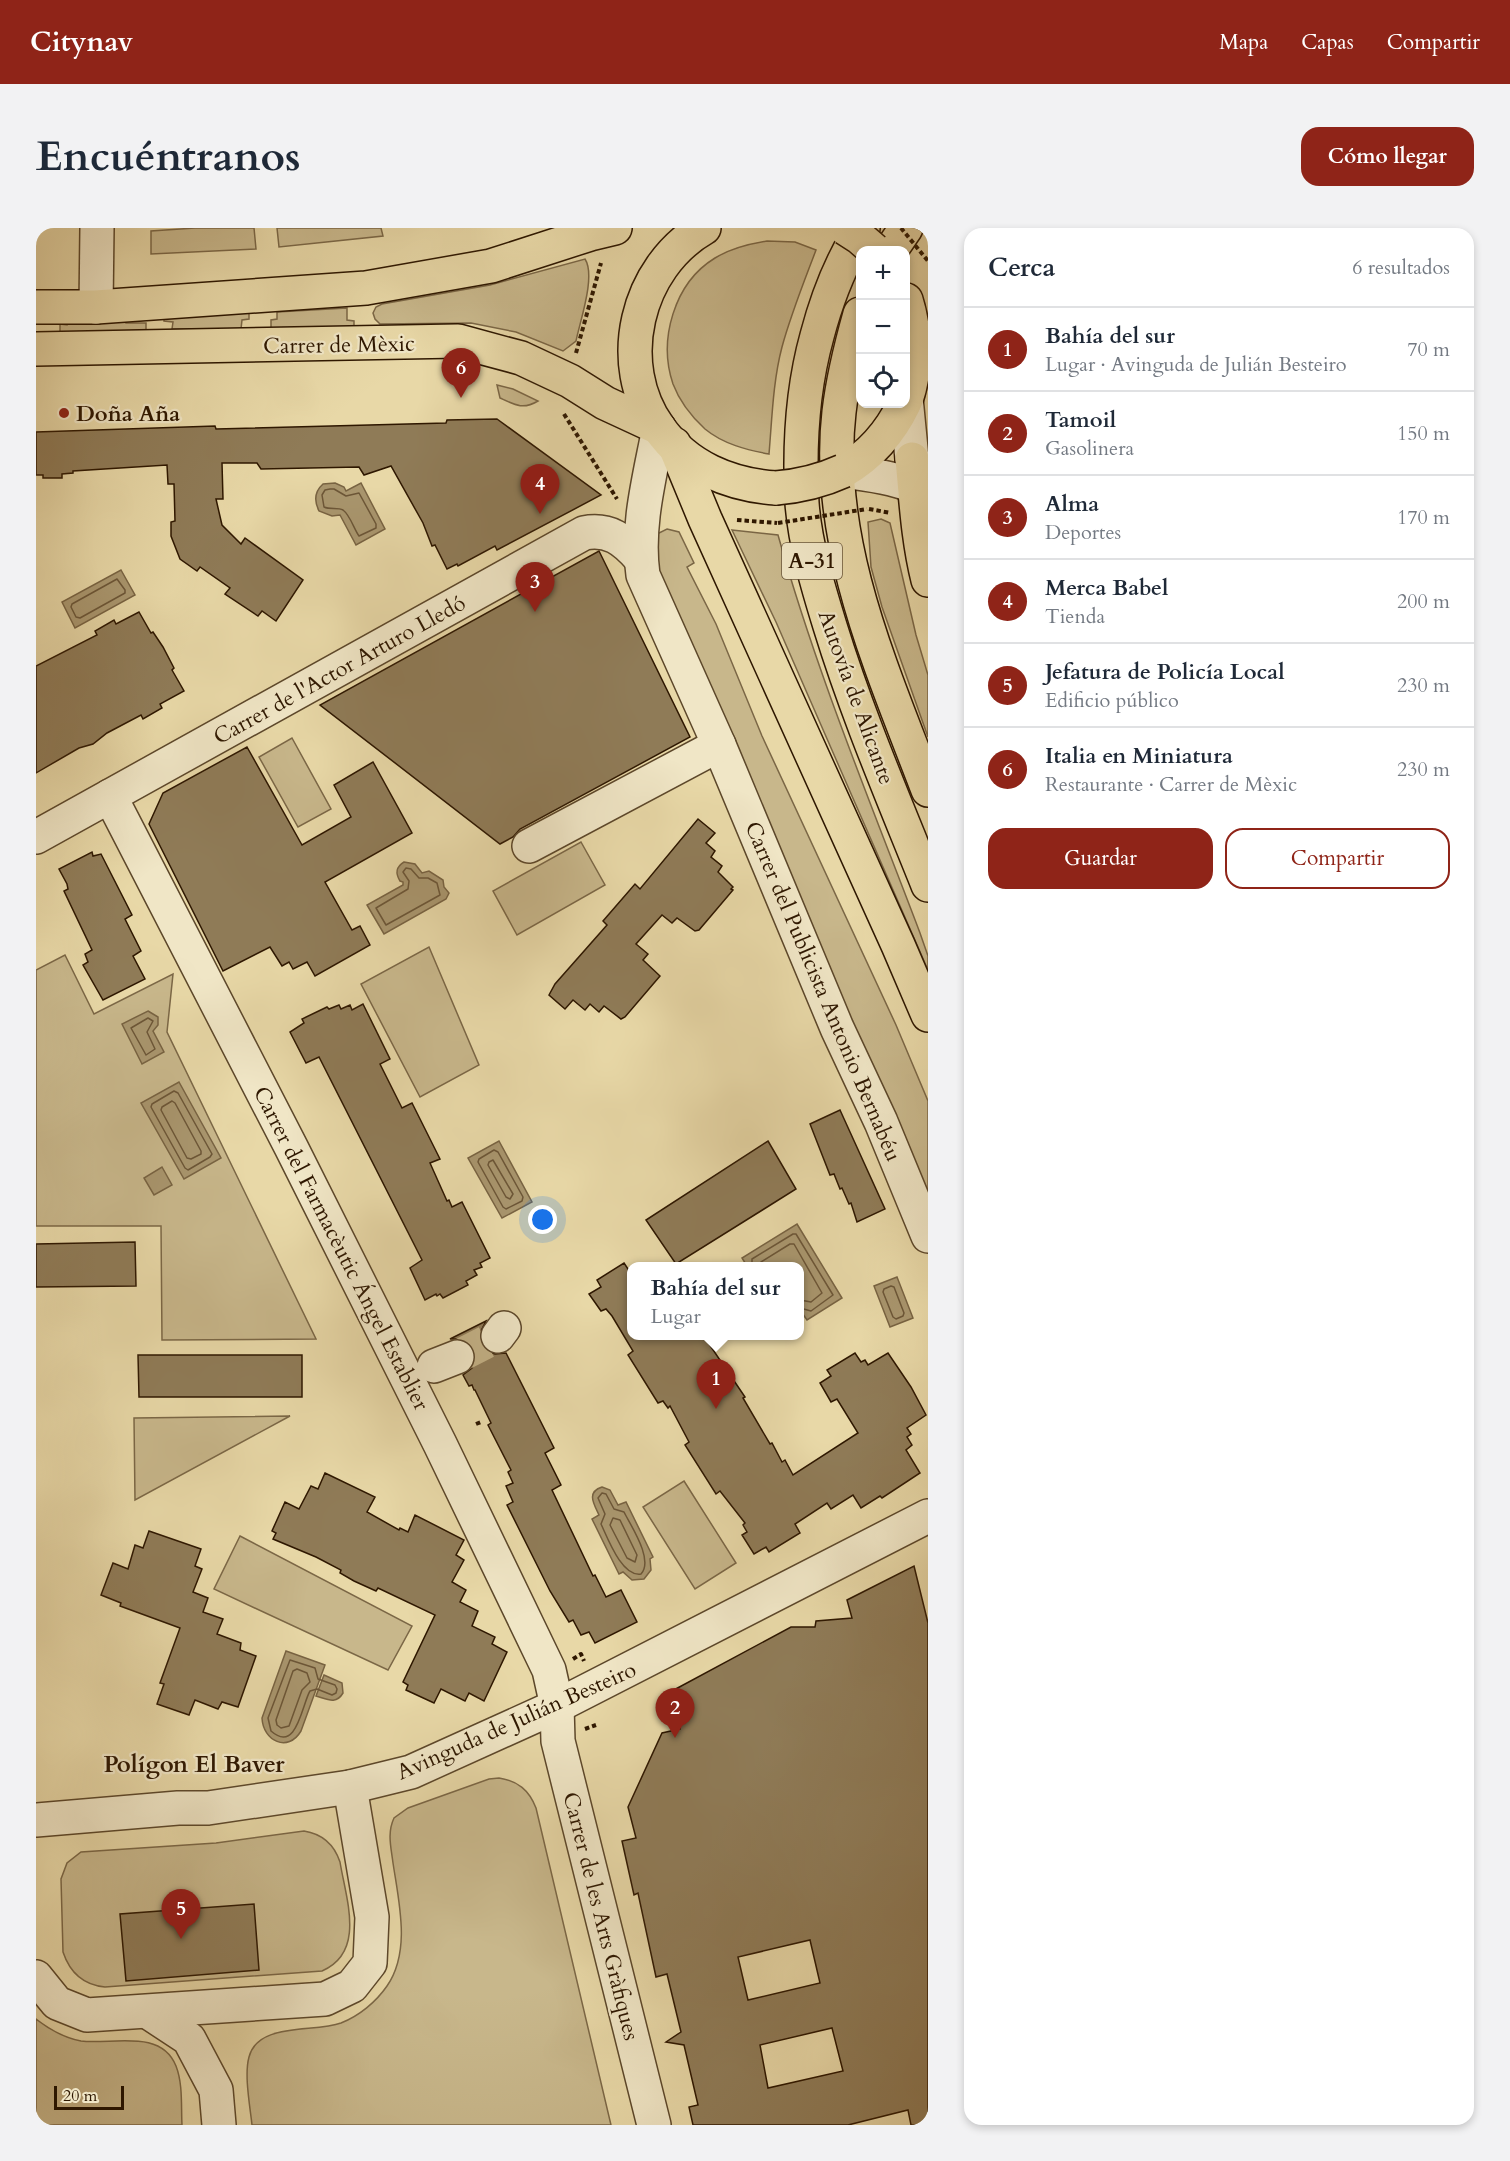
<!DOCTYPE html>
<html lang="es">
<head>
<meta charset="utf-8">
<style>
  body { margin:0; font-family:Cardo,serif; background:#f2f2f3; color:#1f2937 }
  .controls { position:absolute; right:18px; top:18px; display:grid; overflow:hidden; border-radius:12px; box-shadow:0 3px 9px #0003 }
  .controls button { width:54px; height:54px; display:grid; place-items:center; padding:0; border:0; border-bottom:2px solid #e0e1e3; background:#fff; color:#1f2937; font:30px sans-serif }
  .scale { position:absolute; left:18px; bottom:15px; width:70px; box-sizing:border-box; padding-left:6px; border:3px solid #2e1700; border-top:0; font-size:16px; line-height:21px; white-space:nowrap; color:#2e1700; -webkit-text-stroke:4px #f0e6c6; paint-order:stroke }
  .you { position:absolute; left:507px; top:992px; width:21px; height:21px; margin:-15px; border:4px solid #fff; border-radius:50%; background:#1a73e8; box-shadow:0 0 0 9px #1a73e833 }
  .badge { display:grid; place-items:center; width:39px; height:39px; border-radius:50%; background:#8f2418; color:#fff; font-size:20px; font-weight:700 }
  .pin { position:absolute; translate:-50% -50px; filter:drop-shadow(0 2px 3px #0008) }
  .pin::after { content:''; position:absolute; top:32px; width:21px; height:18px; background:inherit; clip-path:polygon(0 0,100% 0,50% 100%) }
  .popup { position:absolute; left:591px; top:1034px; width:177px; height:78px; box-sizing:border-box; display:grid; place-content:center; border-radius:12px; background:#fff; filter:drop-shadow(0 2px 4px #0005); font-size:20px; white-space:nowrap; color:#747a83 }
  .popup b { font-size:22px; color:#1f2937 }
  .popup::after { content:''; position:absolute; left:50%; top:100%; margin-left:-12px; border:12px solid transparent; border-top-color:#fff }
  .list { margin:0; padding:0; list-style:none }
  h2 { display:flex; justify-content:space-between; align-items:center; height:78px; margin:0; padding:0 24px; font-size:26px }
  h2 small { font-size:20px; font-weight:400; color:#747a83 }
  .list li { display:grid; grid-template-columns:39px 1fr auto; gap:18px; align-items:center; box-sizing:border-box; height:84px; padding:0 24px; border-top:2px solid #e0e1e3 }
  .list b { display:block; font-size:22px; white-space:nowrap }
  .list p { margin:0; font-size:20px; white-space:nowrap; color:#747a83 }
  .list em { font-size:20px; font-style:normal; color:#747a83 }
  .actions { display:flex; gap:12px; padding:18px 24px }
  .actions a { flex:1; padding:14px 0; border:2px solid #8f2418; border-radius:18px; text-align:center; font-size:21px; color:#8f2418 }
  .actions .main { background:#8f2418; color:#fff }
  .icon { flex:none; width:33px; height:33px; fill:none; stroke:currentColor; stroke-width:2; stroke-linecap:round; stroke-linejoin:round }
  .map { position:relative; flex:none; width:892px; height:1897px; overflow:hidden; border-radius:18px }
  header { display:flex; align-items:center; gap:36px; box-sizing:border-box; height:84px; padding:0 30px; background:#8f2418; color:#fff }
  header strong { font-size:28px }
  nav { display:flex; gap:33px; margin-inline-start:auto; font-size:21px }
  .intro { display:flex; align-items:center; justify-content:space-between; box-sizing:border-box; height:144px; padding:0 36px }
  h1 { margin:0; font-size:42px }
  .button { padding:15px 27px; border-radius:18px; background:#8f2418; color:#fff; font-size:21px; font-weight:700 }
  main { display:flex; gap:36px; padding:0 36px }
  aside { flex:1; background:#fff; border-radius:18px; box-shadow:0 3px 9px #0003 }
  .map>svg:first-child { display:block }
  .green { fill:#c8b78b; stroke:#7b6746; stroke-width:1.5 }
  .water { fill:#a9966e; stroke:#786342; stroke-width:1.5 }
  .lines { fill:none; stroke-linecap:round; stroke-linejoin:round }
  .shore { stroke:#6c5637; stroke-width:1.5 }
  .building { fill:#8f7b57; stroke:#2e1700; stroke-width:1.5; fill-rule:evenodd }
  .minor-tunnel { stroke:#c3b186; stroke-width:33; stroke-dasharray:33 16; stroke-linecap:butt }
  .minor-casing { stroke:#5c472a; stroke-width:36 }
  .major-casing { stroke:#2e1700; stroke-width:36 }
  .highway-casing { stroke:#2e1700; stroke-width:36 }
  .path { stroke:#2e1700; stroke-width:4; stroke-dasharray:4.5 3; stroke-linecap:butt }
  .minor { stroke:#f0e6c6; stroke-width:33 }
  .major { stroke:#e8d8a7; stroke-width:33 }
  .highway { stroke:#e8d8a7; stroke-width:33 }
  .major-bridge-casing { stroke:#2e1700; stroke-width:36; stroke-linecap:butt }
  .path-bridge { stroke:#2e1700; stroke-width:4; stroke-dasharray:4.5 3; stroke-linecap:butt }
  .major-bridge { stroke:#e8d8a7; stroke-width:33 }
  .poi-dot { fill:#8f2418; stroke:#f0e6c6; stroke-width:2 }
  .labels { text-anchor:middle; stroke-width:4.5; stroke-linejoin:round; paint-order:stroke }
  .shield { fill:#f0e6c6; stroke:#68553b; stroke-width:1.5 }
  .shield-label { font-size:21px; font-weight:bold; fill:#2e1700 }
  .street-label { font-size:22px; fill:#2e1700; stroke:#f0e6c6 }
  .poi-label { font-size:22px; font-weight:bold; fill:#2e1700; stroke:#f0e6c6; text-anchor:start }
  .neighbourhood-label { font-size:24px; font-weight:bold; fill:#2e1700; stroke:#f0e6c6 }
</style>
</head>
<body>
<header>
<strong>Citynav</strong>
<nav><a>Mapa</a><a>Capas</a><a>Compartir</a></nav>
</header>
<div class="intro"><h1>Encuéntranos</h1><a class="button">Cómo llegar</a></div>
<main>
<div class="map">
<svg width="892" height="1897" viewBox="0 0 892 1897">
  <rect width="100%" height="100%" fill="#e8d8a7"/>
  <filter id="stains"><feTurbulence type="fractalNoise" baseFrequency=".00333" numOctaves="4"/><feColorMatrix values="0 0 0 0 .2 0 0 0 0 .09 0 0 0 0 .02 0 0 0 .5 -.17"/></filter>
  <radialGradient id="worn" r=".72"><stop offset=".6" stop-color="#630" stop-opacity="0"/><stop offset="1" stop-color="#630" stop-opacity=".3"/></radialGradient>
  <g class="green">
    <path d="M159 0H218L220 21 115 26V3Z"/>
    <path d="M241 0H345L347 8 243 19Z"/>
    <path d="M731 13 759 14 780 22C768 54 755 86 746 119 737 153 736 191 733 226 711 222 687 216 669 201 656 189 643 172 637 156 622 112 638 55 679 30 695 20 712 16 731 13Z"/>
    <path d="M549 31C560 48 544 93 540 113L527 123 480 104 435 95 344 96 339 91 337 85 340 79 346 76 454 57Z"/>
    <path d="M311 80V92L318 93V100L235 101V92L241 91V84Z"/>
    <path d="M213 85V91L206 92 205 101H136L137 94 128 93V87Z"/>
    <path d="M90 88V95H110V102L24 105V96L31 97V89Z"/>
    <path d="M461 157 477 161 502 173C487 182 479 177 464 170Z"/>
    <path d="M845 291 854 295 880 407 892 447V509L846 379 835 339 832 294Z"/>
    <path d="M631 301 643 304 658 335 651 339 680 396 726 508 860 797 892 873V984L623 364 617 308Z"/>
    <path d="M696 302 742 307C780 443 834 573 884 705L892 728V742L740 394Z"/>
    <path d="M256 510 295 581 262 599 223 529Z"/>
    <path d="M545 614 569 657 481 707 457 663Z"/>
    <path d="M393 719 443 837 384 869 325 756Z"/>
    <path d="M29 727 58 786 137 746 131 804 280 1111 126 1112 125 998H0V742Z"/>
    <path d="M254 1188 99 1272 98 1190Z"/>
    <path d="M648 1253 700 1335 659 1361 607 1279Z"/>
    <path d="M204 1308 376 1398 352 1442 178 1361Z"/>
    <path d="M463 1550C482 1553 493 1562 500 1580L575 1897H216C214 1878 208 1847 213 1829 222 1794 277 1805 305 1795 323 1788 340 1774 351 1758 375 1723 363 1675 357 1635 355 1619 351 1605 358 1590L372 1580 453 1551Z"/>
    <path d="M268 1603C287 1606 298 1616 304 1634 310 1671 330 1724 286 1743L69 1759C47 1757 34 1745 27 1724L25 1651 31 1635 45 1624 180 1615Z"/>
    <path d="M0 1791C13 1801 28 1810 45 1813 75 1817 125 1800 140 1838 147 1856 145 1878 146 1897H0Z"/>
  </g>
  <g class="water">
    <path d="M299 255 308 259 310 263 325 255 349 301 320 317 304 287 296 288 283 283C278 273 278 264 287 256Z"/>
    <path d="M85 342 99 367 39 400 26 374Z"/>
    <path d="M368 634 379 636 386 645 393 643 407 652 408 659 413 665 410 671 348 706 331 677 367 657V654L364 653C359 645 360 639 368 634Z"/>
    <path d="M112 783 122 789V797L117 803 128 824 106 836 86 796Z"/>
    <path d="M143 854 185 930 148 951 105 875Z"/>
    <path d="M463 913 496 974 466 990 432 930Z"/>
    <path d="M126 939 136 957 118 967 108 950Z"/>
    <path d="M761 996 806 1070 771 1092 764 1082V1038H711L706 1030Z"/>
    <path d="M861 1049 877 1090 854 1099 838 1058Z"/>
    <path d="M566 1259 574 1262 582 1277 590 1274 617 1329 614 1331 615 1342 608 1351 596 1352 587 1344 583 1346 556 1291 563 1287C558 1276 550 1264 566 1259Z"/>
    <path d="M250 1423 289 1437 265 1503C252 1525 227 1513 226 1490Z"/>
    <path d="M288 1447 306 1455 307 1465C300 1477 291 1471 280 1468Z"/>
  </g>
  <g class="lines">
    <g class="shore">
      <path d="M294 261H298L310 268 323 265 340 296V300L323 308C318 301 314 287 307 282 302 279 294 282 288 279L286 267 289 262Z"/>
      <path d="M81 351 89 362V365L44 390 40 389 35 379 36 376Z"/>
      <path d="M370 640 375 641 383 650H392L401 655 404 667 350 697 340 680 372 661 373 653 367 644Z"/>
      <path d="M112 790 117 793 111 804 119 821 110 827 95 800Z"/>
      <path d="M138 863 142 865 176 926 174 929 152 942 149 940 115 879 116 876Z"/>
      <path d="M136 873 139 875 165 923V926L155 931 151 930 125 882 126 879Z"/>
      <path d="M458 922 462 924 487 969 486 973 470 981 467 979 442 934 443 931Z"/>
      <path d="M457 932 477 966 474 971 470 969 452 937 453 934Z"/>
      <path d="M716 1038V1031L757 1006H760L797 1067 775 1083 764 1080"/>
      <path d="M723 1038 725 1034 754 1016H758L786 1065 775 1074 764 1072"/>
      <path d="M855 1058 858 1059 868 1085 867 1088 860 1091 857 1089 847 1064 848 1061Z"/>
      <path d="M566 1265 570 1266 578 1281 588 1284C595 1298 618 1332 605 1346 586 1349 572 1311 565 1296L569 1286 562 1270Z"/>
      <path d="M577 1290 584 1292 601 1327 599 1334 591 1330 574 1297Z"/>
      <path d="M254 1432 279 1440 282 1451 299 1457 301 1461 300 1465 296 1467 281 1461 274 1463C266 1476 261 1526 235 1503L232 1490Z"/>
      <path d="M261 1441 271 1445 274 1454 266 1462 253 1498 245 1500 241 1497 240 1492 257 1443Z"/>
    </g>
  </g>
  <g class="building">
    <path d="M461 191 565 267 461 322 459 318 422 338 421 336 411 341 399 317 396 318 387 295 355 238 328 247 323 239 225 241 221 235H186L187 271H180L186 297 205 316 209 310 267 352 240 393 226 383 222 388 189 366 194 360 164 339 161 343 144 331 135 308V294L139 293 138 256H132L131 237 37 243V245L26 246V250H7V247H0V204L179 198 180 201 410 195 411 192Z"/>
    <path d="M563 323 654 509 484 601 477 609 464 616 284 477Z"/>
    <path d="M103 384 115 405 117 404 127 419 138 440 136 442 148 463 124 476 126 480 107 491 105 487 71 505 57 516 43 520 0 545V438L61 407 59 403 78 392 80 396Z"/>
    <path d="M211 519 266 617 315 589 298 557 337 534 376 605 289 654 316 702 324 698 334 717 279 748 271 734 257 741 253 734 246 738 234 719 187 743 113 596 127 565Z"/>
    <path d="M662 591 679 605 670 615 679 623 675 629 686 638 682 644 697 659 695 661 697 662 663 702 659 703 641 690 636 695 626 687 600 716 612 726 607 732 624 748 589 789 585 791 568 778 563 784 554 776 549 782 537 772 529 781 513 767 519 756 571 697 567 693 599 656 604 661Z"/>
    <path d="M56 624 57 628 65 626 96 687 89 691 105 723 97 728 109 751 67 772 47 737 52 734 49 726 56 722 28 663 32 661 31 656 23 641Z"/>
    <path d="M327 776 354 831 344 836 366 880 376 875 404 931 394 935 411 973 413 972 416 979 426 974 454 1030 444 1035 446 1039 438 1042 441 1047 430 1053 432 1057 407 1070 404 1066 401 1068 400 1066 389 1072 374 1040 386 1032 283 829 270 835 254 804 268 795 266 791 291 779 293 781 303 777 305 781 314 777 316 782Z"/>
    <path d="M804 882 849 981 821 994 815 975 813 976 806 960 804 961 798 946 794 947 774 896Z"/>
    <path d="M732 913 760 961 640 1036 610 992Z"/>
    <path d="M99 1014 100 1058 0 1059V1016Z"/>
    <path d="M588 1035 596 1047V1107H667L709 1169 707 1170 734 1216 736 1215 746 1234 749 1232 757 1247 822 1205 801 1171 795 1174 784 1155 795 1148 791 1142 819 1125 825 1134 829 1132 832 1137 852 1125 875 1159 890 1187 871 1200 875 1206 871 1209 876 1217 870 1222 884 1245 846 1270 844 1268 825 1280 817 1267 795 1281 791 1275 759 1296 764 1305 733 1324 730 1319 718 1326 706 1307 711 1304 707 1297 709 1295 684 1263 680 1266 649 1217 653 1214 634 1178 632 1180 627 1173 622 1175 592 1127 597 1123 576 1088 570 1081 565 1083 553 1066 565 1059 561 1052Z"/>
    <path d="M450 1093 444 1105 445 1116 451 1123 459 1126 470 1125 518 1220 509 1225 525 1257 516 1262 557 1348 559 1347 570 1369 585 1362 601 1394 559 1415 553 1404 545 1407 537 1392 533 1394 514 1363 471 1277 477 1274 470 1258 477 1255 472 1244 475 1242 452 1197 455 1195 439 1162H438L436 1157 433 1158 427 1147 436 1140 439 1132V1123L432 1114 424 1111H414Z"/>
    <path d="M102 1127H266V1169H103Z"/>
    <path d="M289 1245 339 1269 331 1284 363 1302 364 1300 372 1304 379 1287 428 1312 420 1327 428 1332 416 1354 430 1362 424 1374 442 1383 436 1398 459 1409 456 1416 471 1424 448 1473 433 1465 429 1473 405 1461 398 1475 370 1462 372 1457 367 1454 399 1387 342 1360 340 1363 318 1353 304 1345 305 1342 280 1329 237 1311 240 1305 236 1303 249 1274 263 1281 275 1258 282 1261Z"/>
    <path d="M113 1303 165 1321 159 1338 166 1341 157 1364 172 1370 167 1384 187 1391 181 1406 205 1415 204 1422 220 1428 202 1479 186 1474 182 1481 159 1472 153 1487 121 1476 128 1456 124 1455 144 1400 84 1378 85 1375 65 1367 77 1335 92 1341 99 1317 107 1320Z"/>
    <path d="M878 1338 892 1395V1897H875L872 1882 812 1897H657L653 1879 662 1877 648 1817 630 1814 645 1804 631 1746 620 1749 602 1665 598 1667 586 1613 600 1610 592 1579 626 1505 644 1501 636 1463 755 1399H779L780 1393 816 1390 811 1372ZM774 1712 784 1755 712 1772 702 1729ZM796 1800 807 1843 732 1860 724 1817Z"/>
    <path d="M218 1676 223 1742 90 1753 84 1686Z"/>
  </g>
  <g class="lines">
    <path class="minor-tunnel" d="M421 1129 462 1108"/>
    <g class="minor-casing">
      <g id="minor">
        <path d="M60 79 61 0"/>
        <path d="M870 170 876 231 892 247"/>
        <path d="M623 200C614 248 600 298 607 347L683 517 801 800 845 894 892 1008"/>
        <path d="M807 243C835 247 867 250 892 266"/>
        <path d="M74 568 255 919 404 1216 513 1442 521 1478 522 1513 618 1897"/>
        <path d="M0 609 548 305C573 300 588 312 604 330"/>
        <path d="M493 618 683 517"/>
        <path d="M462 1108 468 1100"/>
        <path d="M398 1138 421 1129"/>
        <path d="M0 1592 142 1580H172L314 1559 375 1544 521 1478 892 1288"/>
        <path d="M0 1749 21 1775 51 1787 289 1771 316 1758 334 1735 336 1689 314 1559"/>
        <path d="M112 1784 153 1811 180 1862 183 1897"/>
      </g>
    </g>
    <g class="major-casing">
      <g id="major">
        <path d="M668 0C600 39 577 136 623 200 650 239 694 257 740 260"/>
        <path d="M870 72C880 104 881 140 870 172"/>
        <path d="M0 79H60L330 60 455 38 554 6 579 0"/>
        <path d="M0 121 422 113 485 130 534 153 569 175 623 200"/>
        <path d="M807 243C834 228 855 203 868 176"/>
      </g>
    </g>
    <g class="highway-casing">
      <g id="highway">
        <path d="M827 0C805 33 791 70 781 108 766 162 763 219 766 275 769 316 782 359 794 398 821 486 858 572 892 657"/>
        <path d="M855 22 870 0"/>
        <path d="M824 86C815 118 807 150 803 184 788 314 847 443 892 562"/>
        <path d="M638 216 669 291 862 717 892 787"/>
        <path d="M876 231C880 272 882 312 892 352"/>
      </g>
    </g>
    <g class="path">
      <path d="M540 125 565 35"/>
      <path d="M528 186 581 271"/>
      <path d="M833 281 855 285"/>
      <path d="M701 292 741 295"/>
      <path d="M440 1196 445 1194"/>
      <path d="M537 1431 545 1426 548 1433"/>
      <path d="M549 1501 560 1497"/>
    </g>
    <use href="#minor" class="minor"/>
    <use href="#major" class="major"/>
    <use href="#highway" class="highway"/>
    <g class="major-bridge-casing">
      <g id="major-bridge">
        <path d="M809 0 823 9 838 22"/>
        <path d="M740 260C765 258 785 253 807 243"/>
      </g>
    </g>
    <g class="path-bridge">
      <path d="M865 0 892 33"/>
      <path d="M742 295 831 281"/>
    </g>
    <use href="#major-bridge" class="major-bridge"/>
  </g>
  <circle class="poi-dot" cx="28" cy="185" r="6"/>
  <g class="labels">
    <rect class="shield" x="746" y="315" width="60" height="36" rx="4.5"/>
    <g class="shield-label">
      <text x="776" y="340">A-31</text>
    </g>
    <g class="street-label">
      <text transform="translate(303 116) rotate(-1)" y="8">Carrer de Mèxic</text>
      <text transform="translate(303 441) rotate(-29)" y="8">Carrer de l'Actor Arturo Lledó</text>
      <text transform="translate(821 469) rotate(70)" y="8">Autovía de Alicante</text>
      <text transform="translate(788 763) rotate(67)" y="8">Carrer del Publicista Antonio Bernabéu</text>
      <text transform="translate(306 1020) rotate(63)" y="8">Carrer del Farmacèutic Ángel Establier</text>
      <text transform="translate(480 1492) rotate(-24)" y="8">Avinguda de Julián Besteiro</text>
      <text transform="translate(566 1688) rotate(76)" y="8">Carrer de les Arts Gràfiques</text>
    </g>
    <g class="poi-label">
      <text x="40" y="193">Doña Aña</text>
    </g>
    <g class="neighbourhood-label">
      <text x="158" y="1544">Polígon El Baver</text>
    </g>
  </g>
  <rect width="100%" height="100%" filter="url(#stains)"/>
  <rect width="100%" height="100%" fill="url(#worn)"/>
</svg>
<div class="controls">
<button>+</button>
<button>−</button>
<button><svg class="icon" aria-label="locate" viewBox="0 0 24 24"><circle cx="12" cy="12" r="6"/><path d="M12 2v4M12 18v4M2 12h4M18 12h4"/></svg></button>
</div>
<div class="scale">20 m</div>
<div class="you"></div>
<div class="pin badge" style="left:680px;top:1181px">1</div>
<div class="popup"><b>Bahía del sur</b>Lugar</div>
<div class="pin badge" style="left:639px;top:1510px">2</div>
<div class="pin badge" style="left:499px;top:384px">3</div>
<div class="pin badge" style="left:504px;top:286px">4</div>
<div class="pin badge" style="left:145px;top:1711px">5</div>
<div class="pin badge" style="left:425px;top:170px">6</div>
</div>
<aside>
<h2>Cerca<small>6 resultados</small></h2>
<ul class="list">
<li><span class="badge">1</span><div><b>Bahía del sur</b><p>Lugar · Avinguda de Julián Besteiro</p></div><em>70 m</em></li>
<li><span class="badge">2</span><div><b>Tamoil</b><p>Gasolinera</p></div><em>150 m</em></li>
<li><span class="badge">3</span><div><b>Alma</b><p>Deportes</p></div><em>170 m</em></li>
<li><span class="badge">4</span><div><b>Merca Babel</b><p>Tienda</p></div><em>200 m</em></li>
<li><span class="badge">5</span><div><b>Jefatura de Policía Local</b><p>Edificio público</p></div><em>230 m</em></li>
<li><span class="badge">6</span><div><b>Italia en Miniatura</b><p>Restaurante · Carrer de Mèxic</p></div><em>230 m</em></li>
</ul>
<div class="actions"><a class="main">Guardar</a><a>Compartir</a></div>
</aside>
</main>
</body>
</html>
